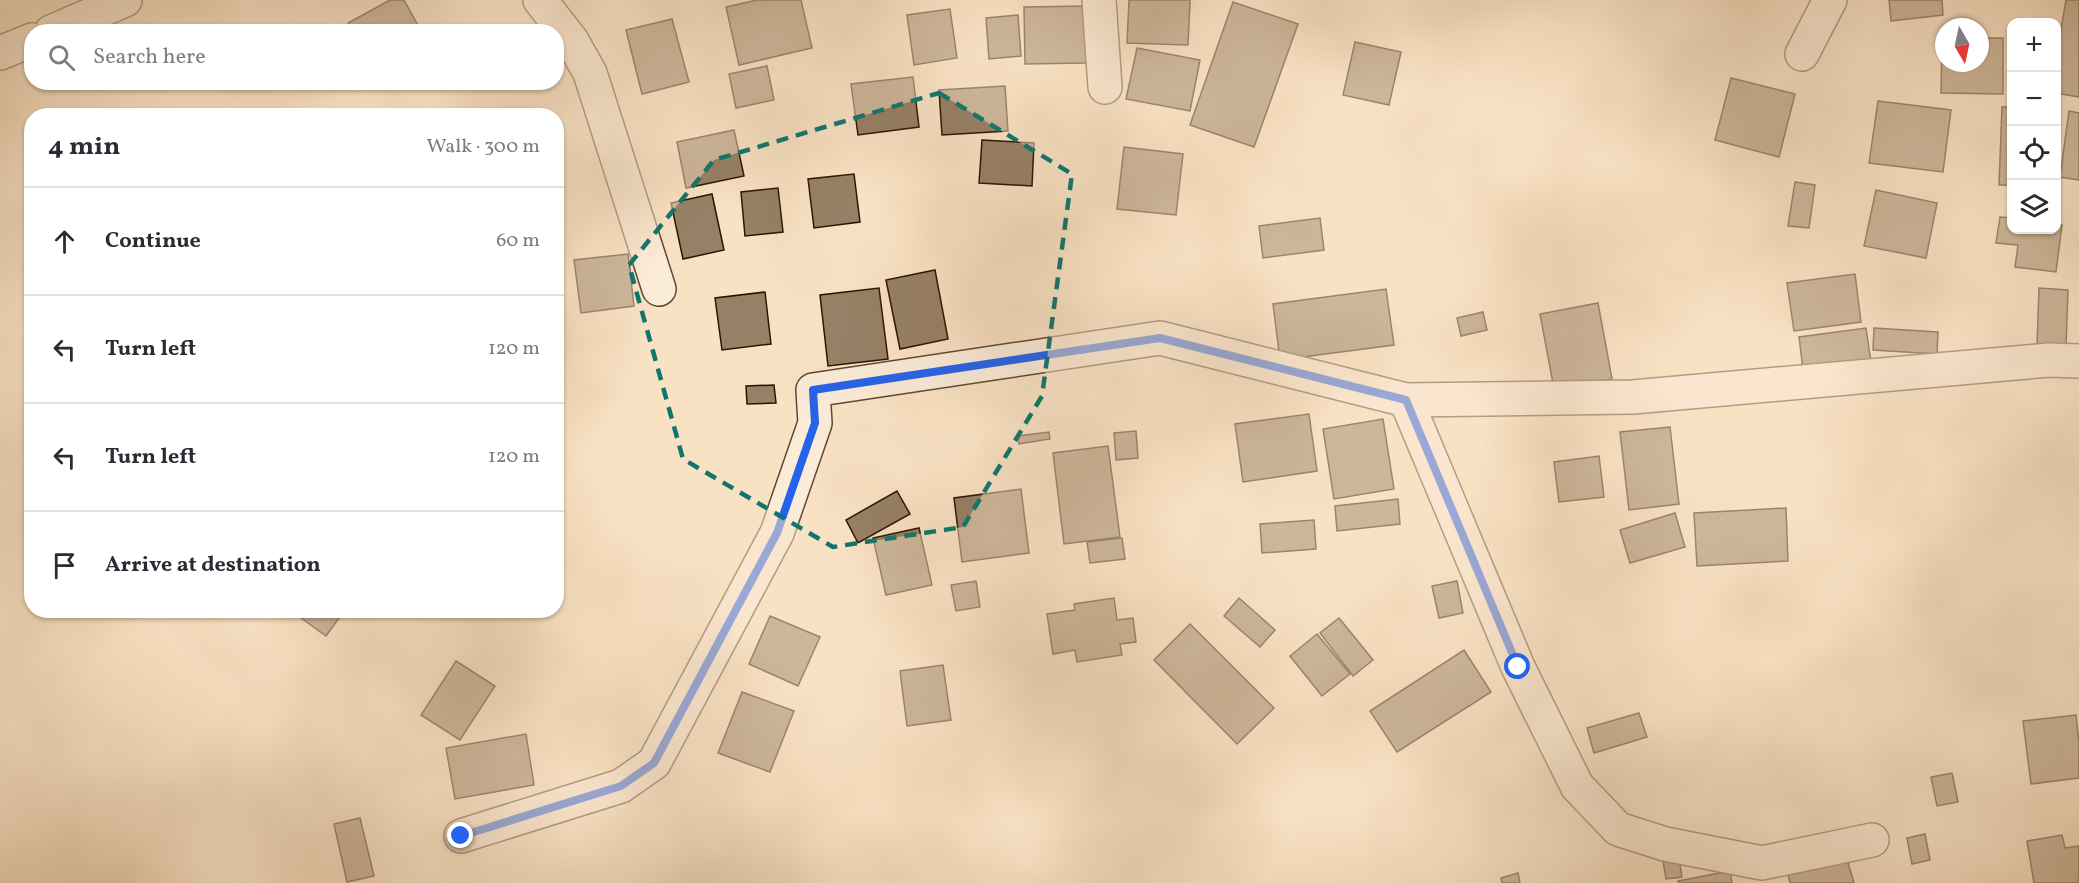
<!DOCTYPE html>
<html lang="en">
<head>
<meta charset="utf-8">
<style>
  body { margin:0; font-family:Vollkorn,serif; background:#f2f2f3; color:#2b2b33 }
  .controls { position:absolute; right:18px; top:18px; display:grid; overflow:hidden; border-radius:12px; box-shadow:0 2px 4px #0004 }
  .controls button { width:54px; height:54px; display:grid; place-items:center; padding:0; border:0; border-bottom:2px solid #e1e1e2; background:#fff; color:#2b2b33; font:30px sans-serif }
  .compass { position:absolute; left:1935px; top:18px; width:54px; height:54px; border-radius:50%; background:#fff; box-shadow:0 2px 4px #0004; rotate:171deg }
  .stop { position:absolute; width:18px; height:18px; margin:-14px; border:4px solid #2563eb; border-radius:50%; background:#fff }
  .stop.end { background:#2563eb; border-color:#fff; box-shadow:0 2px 6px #0008 }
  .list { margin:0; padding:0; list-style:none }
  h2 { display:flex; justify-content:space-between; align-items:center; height:78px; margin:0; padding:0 24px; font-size:26px }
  h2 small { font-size:20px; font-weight:400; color:#7c7c81 }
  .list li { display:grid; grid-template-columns:39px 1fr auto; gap:18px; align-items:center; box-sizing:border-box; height:108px; padding:0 24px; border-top:2px solid #e1e1e2 }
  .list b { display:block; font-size:22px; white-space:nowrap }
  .list em { font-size:20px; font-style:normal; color:#7c7c81 }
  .icon { flex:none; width:33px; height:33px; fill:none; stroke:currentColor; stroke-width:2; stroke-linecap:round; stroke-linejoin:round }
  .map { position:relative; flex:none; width:2079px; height:883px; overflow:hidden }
  .search { position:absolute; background:#fff; box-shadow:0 2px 4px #0004; left:24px; top:24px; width:540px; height:66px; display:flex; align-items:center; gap:15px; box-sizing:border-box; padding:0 21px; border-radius:24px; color:#7c7c81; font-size:22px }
  .panel { position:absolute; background:#fff; box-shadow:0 2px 4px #0004; left:24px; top:108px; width:540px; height:510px; border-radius:24px }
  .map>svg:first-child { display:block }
  .building { fill:#978066; stroke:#2c1500; stroke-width:1.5 }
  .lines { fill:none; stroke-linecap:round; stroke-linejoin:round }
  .street-casing { stroke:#5f4831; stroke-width:36 }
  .street { stroke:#fbecd9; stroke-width:33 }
  .route { stroke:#2563eb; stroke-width:8 }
  .marked { fill:none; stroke:#0f766e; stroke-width:4.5; stroke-dasharray:12 8; stroke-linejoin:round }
</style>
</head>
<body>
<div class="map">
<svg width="2079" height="883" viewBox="0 0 2079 883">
  <rect width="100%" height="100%" fill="#f9e2c4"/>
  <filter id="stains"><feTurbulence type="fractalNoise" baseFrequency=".00333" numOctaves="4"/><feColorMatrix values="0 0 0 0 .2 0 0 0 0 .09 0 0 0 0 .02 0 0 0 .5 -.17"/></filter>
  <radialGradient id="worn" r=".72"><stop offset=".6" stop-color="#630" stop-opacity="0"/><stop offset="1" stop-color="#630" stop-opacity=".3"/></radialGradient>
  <g class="building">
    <path d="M390 0H404L420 29 415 32H353L348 23Z"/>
    <path d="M757 0H801L812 48 739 65 726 7Z"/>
    <path d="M1129 0H1190L1188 45 1127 43Z"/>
    <path d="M1889 0H1942L1943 15 1891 21Z"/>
    <path d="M2066 0H2079V97L2056 93V58Z"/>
    <path d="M1233 2 1298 24 1254 147 1190 125Z"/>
    <path d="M1085 6 1086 63 1025 64 1024 7Z"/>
    <path d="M950 9 957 58 914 65 907 15Z"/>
    <path d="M1018 15 1021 56 989 59 986 18Z"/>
    <path d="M672 19 689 82 642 94 626 30Z"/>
    <path d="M1942 37H1944V63H1980V38H2003V94L1941 93Z"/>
    <path d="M1355 42 1401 52 1389 105 1343 95Z"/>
    <path d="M1137 48 1200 60 1190 111 1126 99Z"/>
    <path d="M767 66 774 100 736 108 729 74Z"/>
    <path d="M913 77 919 127 858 135 851 84Z"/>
    <path d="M1731 78 1795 94 1779 157 1715 140Z"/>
    <path d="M1005 86 1008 131 942 135 939 90Z"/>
    <path d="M1878 101 1951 110 1943 172 1869 163Z"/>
    <path d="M2002 107H2012V185H1999Z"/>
    <path d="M2069 111 2079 113V180L2060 177Z"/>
    <path d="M734 130 744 176 686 188 677 142Z"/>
    <path d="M982 140 1034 143 1032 186 979 183Z"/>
    <path d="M1124 147 1183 154 1176 215 1117 209Z"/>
    <path d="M854 174 860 222 814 228 808 179Z"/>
    <path d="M1795 182 1815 185 1809 228 1788 226Z"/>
    <path d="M778 188 783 232 745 236 741 192Z"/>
    <path d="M1876 190 1937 203 1926 258 1864 246Z"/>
    <path d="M712 194 724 250 683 259 671 203Z"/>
    <path d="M2000 217 2012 218V230H2056V224L2062 225 2056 272 2015 267 2018 245 1996 243Z"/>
    <path d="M1320 218 1324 250 1263 258 1259 226Z"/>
    <path d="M628 254 634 306 581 313 574 260Z"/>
    <path d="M935 270 948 339 900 349 886 280Z"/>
    <path d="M1855 274 1861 322 1794 331 1787 283Z"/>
    <path d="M879 288 888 359 828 366 820 295Z"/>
    <path d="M2039 288 2068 290 2066 347 2037 345Z"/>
    <path d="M1386 289 1394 345 1280 360 1273 304Z"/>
    <path d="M765 292 771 344 722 350 715 298Z"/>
    <path d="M1598 303 1612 379 1554 389 1540 314Z"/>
    <path d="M1483 312 1487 330 1461 336 1457 318Z"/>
    <path d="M1866 328 1871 362 1803 370 1799 337Z"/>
    <path d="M1874 328 1938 332 1937 354 1873 350Z"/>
    <path d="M774 385 776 403 747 404 746 386Z"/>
    <path d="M1309 414 1317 471 1243 482 1235 424Z"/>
    <path d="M1383 419 1394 489 1334 499 1323 429Z"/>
    <path d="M1670 427 1679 504 1629 510 1620 432Z"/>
    <path d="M1136 431 1138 458 1116 460 1114 433Z"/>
    <path d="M1049 432 1050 439 1019 444 1018 436Z"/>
    <path d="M1108 446 1120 537 1064 544 1053 453Z"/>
    <path d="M1599 456 1604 497 1559 502 1554 462Z"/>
    <path d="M1021 489 1029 553 962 562 954 498Z"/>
    <path d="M897 491 910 514 858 543 846 520Z"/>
    <path d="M1398 499 1400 524 1337 531 1335 506Z"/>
    <path d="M1786 508 1788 561 1697 566 1694 513Z"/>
    <path d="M1675 513 1685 547 1630 563 1620 530Z"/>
    <path d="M1314 520 1316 549 1262 553 1260 524Z"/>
    <path d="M919 528 932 585 886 595 873 538Z"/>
    <path d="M1122 538 1125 559 1090 563 1087 542Z"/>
    <path d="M976 581 980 607 956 611 951 585Z"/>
    <path d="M1457 581 1463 613 1439 618 1432 586Z"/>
    <path d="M1114 598 1117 620 1133 618 1136 642 1120 644 1122 655 1077 662 1075 650 1053 654 1047 614 1075 610 1074 604Z"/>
    <path d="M1239 598 1275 630 1260 647 1224 616Z"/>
    <path d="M290 610H345L326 636Z"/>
    <path d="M770 616 820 637 798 686 749 664Z"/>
    <path d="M1339 618 1373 660 1353 676 1320 633Z"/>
    <path d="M1190 624 1274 708 1237 744 1154 660Z"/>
    <path d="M1317 634 1350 674 1322 696 1290 656Z"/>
    <path d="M1464 650 1491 692 1397 752 1370 711Z"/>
    <path d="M456 661 495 686 460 740 421 715Z"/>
    <path d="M943 665 951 720 907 726 900 671Z"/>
    <path d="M742 692 794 711 770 772 718 753Z"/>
    <path d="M1639 713 1647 737 1594 753 1587 728Z"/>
    <path d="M2076 715 2079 744V778L2031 784 2023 721Z"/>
    <path d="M526 734 534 785 455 799 446 748Z"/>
    <path d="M1952 773 1958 802 1937 806 1931 777Z"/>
    <path d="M360 818 374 876 347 882 334 824Z"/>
    <path d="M1925 834 1930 860 1912 864 1907 838Z"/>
    <path d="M2062 835 2065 848 2079 846V883H2034L2027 841Z"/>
    <path d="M1844 849 1854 883H1790L1786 865Z"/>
    <path d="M1679 859 1682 877 1666 879 1663 861Z"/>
    <path d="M1730 871 1732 883H1679L1678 881Z"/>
    <path d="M1518 873 1520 883H1502L1501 878Z"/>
  </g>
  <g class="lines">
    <g class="street-casing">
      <g id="street">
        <path d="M540 0 572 41 590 73 659 289"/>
        <path d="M1099 0 1105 87"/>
        <path d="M51 32 125 0"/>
        <path d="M0 53 32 40"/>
        <path d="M1802 54 1830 0"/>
        <path d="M1406 400 1518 667 1577 786 1618 829 1665 844 1762 863 1872 840"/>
        <path d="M461 836 621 786 654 763 777 533 815 423 813 390 1160 338 1406 400 1633 397 2049 360 2079 361"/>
      </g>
    </g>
    <use href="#street" class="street"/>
  </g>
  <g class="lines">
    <path class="route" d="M461 836 621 786 654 763 777 533 815 423 813 390 1160 338 1406 400 1518 667"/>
  </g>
  <path d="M0 0H2079V883H0ZM939 93 1072 174 1042 396 963 527 833 547 683 459 629 265 714 160Z" fill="#f9e2c4" fill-opacity=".55" fill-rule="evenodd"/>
  <path class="marked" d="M939 93 1072 174 1042 396 963 527 833 547 683 459 629 265 714 160Z"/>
  <rect width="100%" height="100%" filter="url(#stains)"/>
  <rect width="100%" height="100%" fill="url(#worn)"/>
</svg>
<div class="controls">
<button>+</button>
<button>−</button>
<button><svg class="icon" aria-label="locate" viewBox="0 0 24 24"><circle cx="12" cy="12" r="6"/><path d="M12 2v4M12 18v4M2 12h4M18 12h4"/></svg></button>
<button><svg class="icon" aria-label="layers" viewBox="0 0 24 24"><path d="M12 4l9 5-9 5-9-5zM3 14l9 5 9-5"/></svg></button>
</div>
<svg class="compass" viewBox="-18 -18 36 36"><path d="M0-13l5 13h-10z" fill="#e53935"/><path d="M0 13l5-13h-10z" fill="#7c7c81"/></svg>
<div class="stop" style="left:1518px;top:667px"></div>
<div class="stop end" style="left:461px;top:836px"></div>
<div class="search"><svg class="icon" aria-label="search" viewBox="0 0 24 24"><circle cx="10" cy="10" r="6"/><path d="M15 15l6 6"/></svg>Search here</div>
<section class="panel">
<h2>4 min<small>Walk · 300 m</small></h2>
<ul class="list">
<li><svg class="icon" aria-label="ahead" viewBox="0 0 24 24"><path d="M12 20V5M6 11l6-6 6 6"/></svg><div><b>Continue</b></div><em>60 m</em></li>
<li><svg class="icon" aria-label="left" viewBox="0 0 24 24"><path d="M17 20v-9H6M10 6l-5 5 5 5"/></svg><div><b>Turn left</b></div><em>120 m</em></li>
<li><svg class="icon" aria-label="left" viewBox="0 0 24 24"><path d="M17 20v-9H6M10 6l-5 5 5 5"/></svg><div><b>Turn left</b></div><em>120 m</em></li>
<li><svg class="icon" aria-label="arrive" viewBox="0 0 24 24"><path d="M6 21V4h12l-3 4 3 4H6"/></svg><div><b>Arrive at destination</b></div></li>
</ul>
</section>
</div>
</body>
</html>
